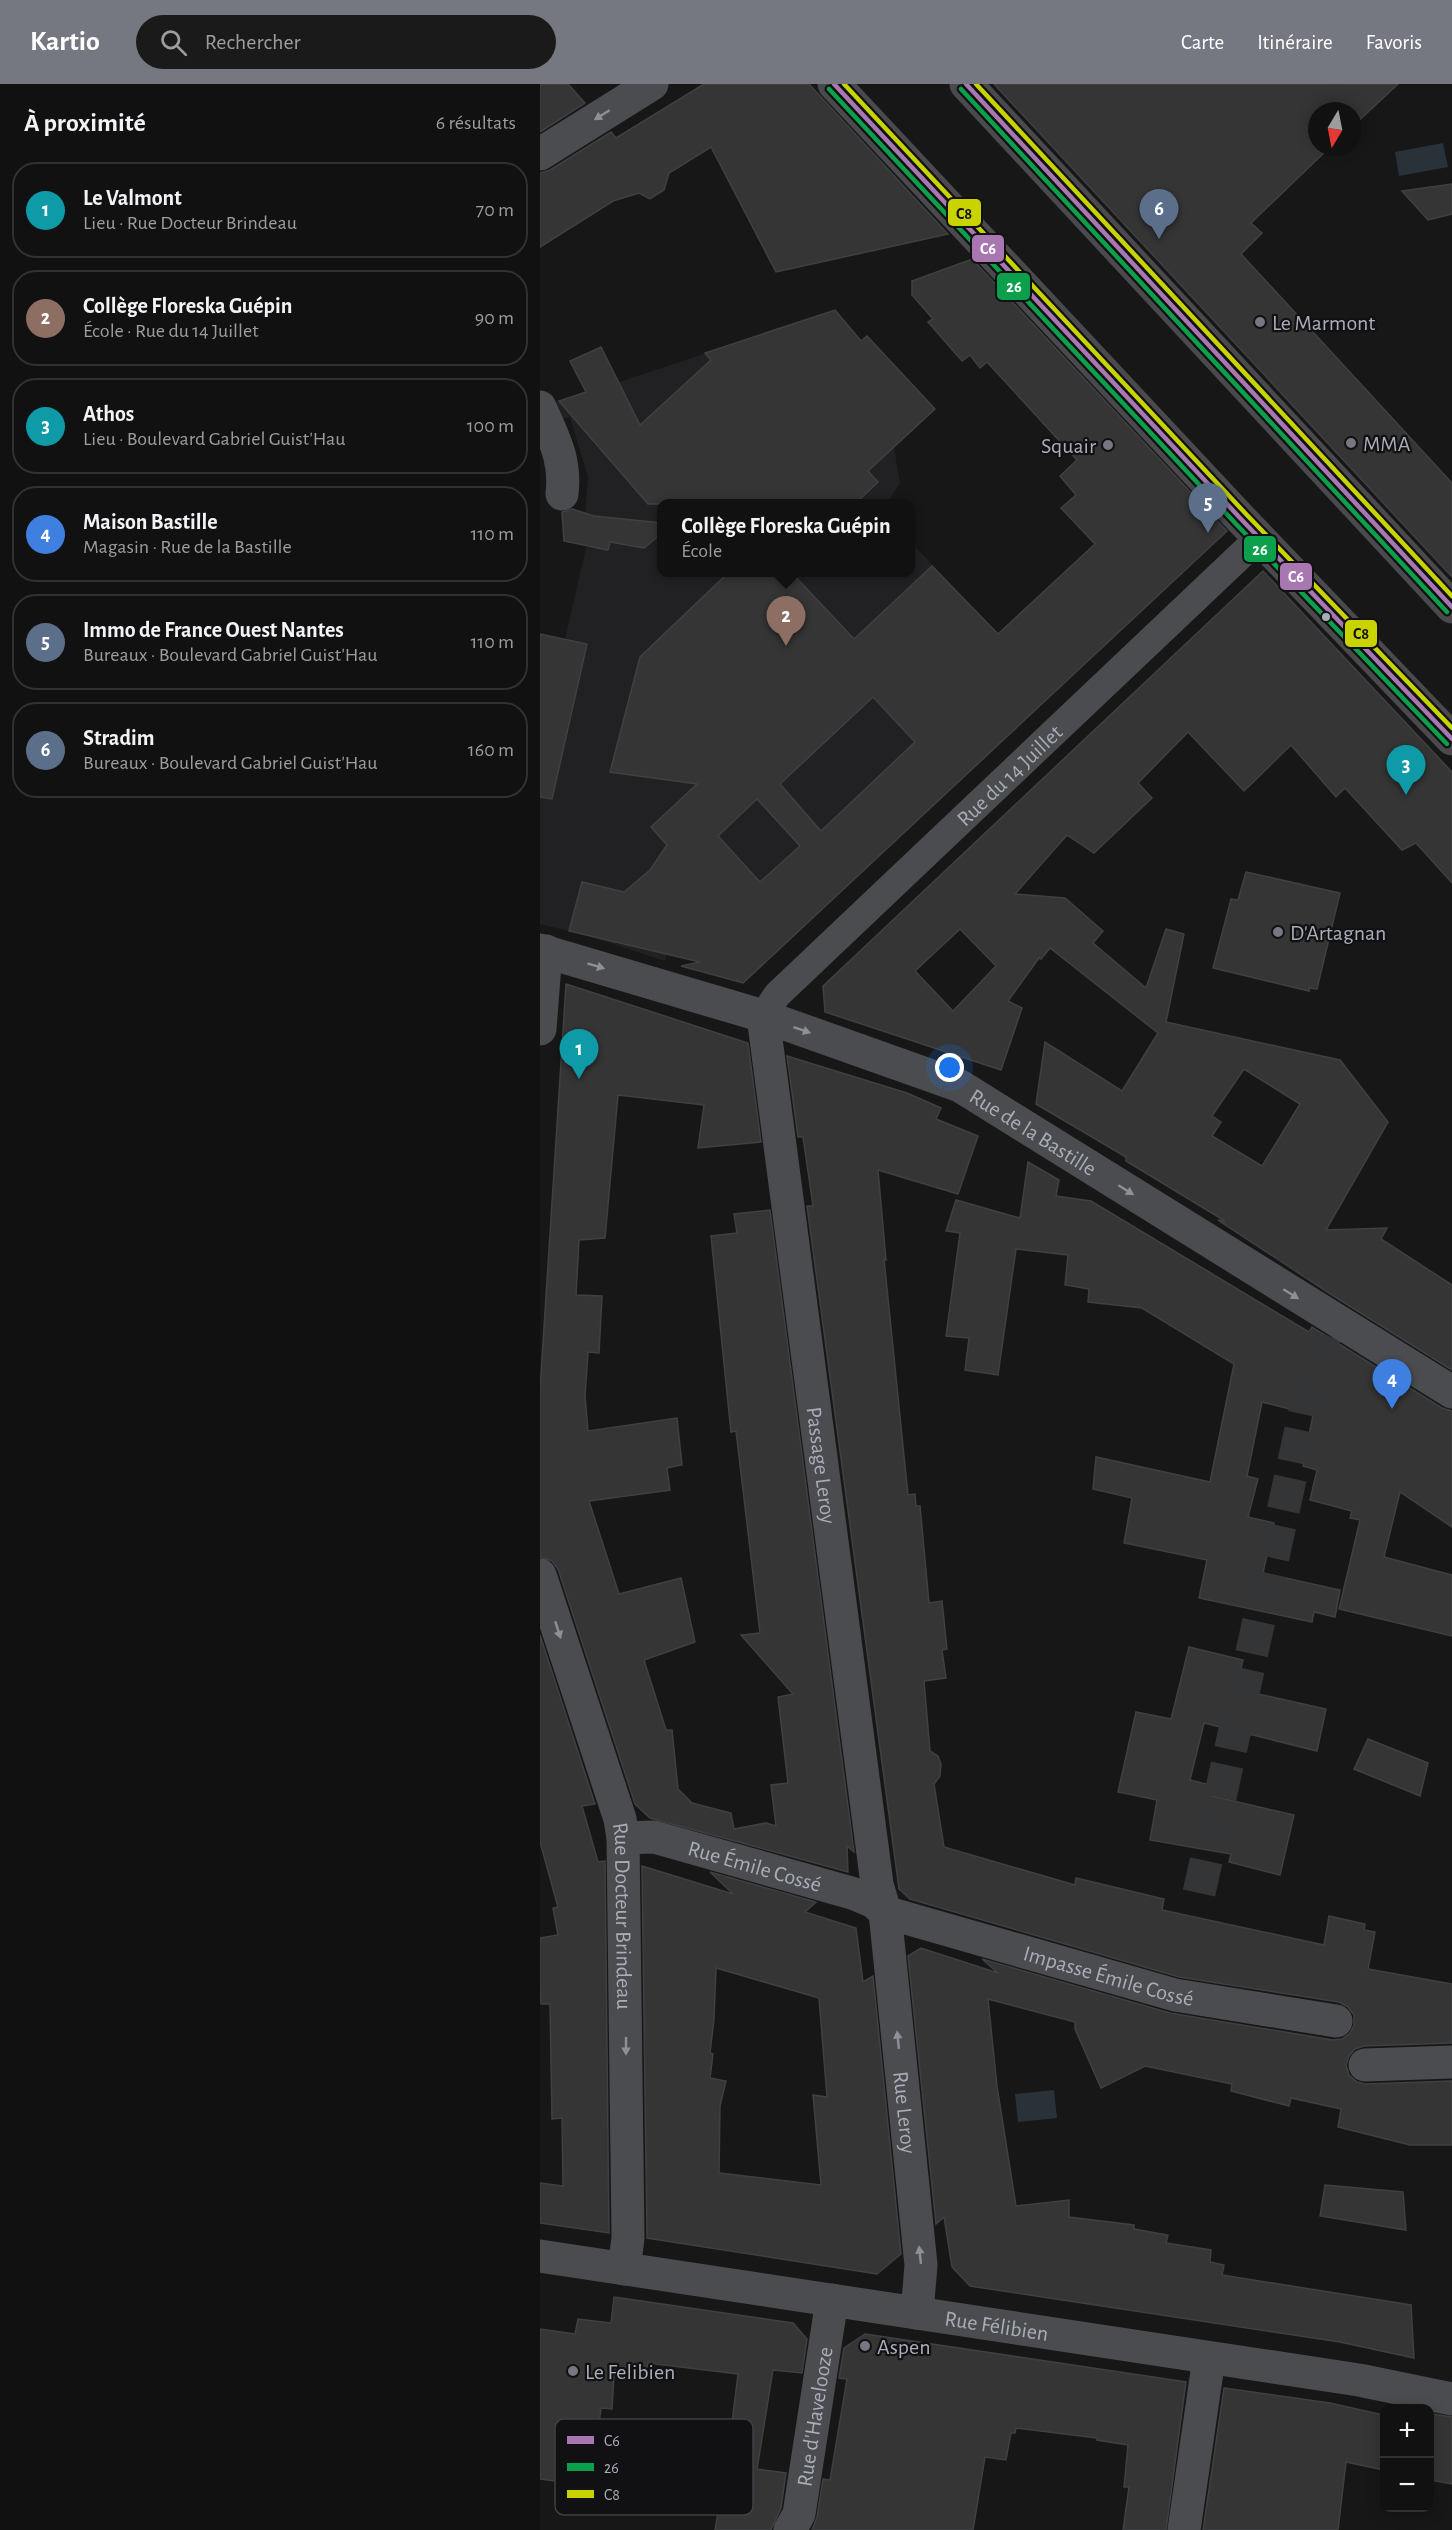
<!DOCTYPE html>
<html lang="fr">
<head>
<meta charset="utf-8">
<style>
  body { margin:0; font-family:"Alegreya Sans",sans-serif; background:#1a1a1a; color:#f1f3f6 }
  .controls { position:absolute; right:18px; bottom:18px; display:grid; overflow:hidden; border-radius:12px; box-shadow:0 3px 15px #0003 }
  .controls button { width:54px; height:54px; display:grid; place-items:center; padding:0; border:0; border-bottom:2px solid #303131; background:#111; color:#f1f3f6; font:30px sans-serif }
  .compass { position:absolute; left:768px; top:18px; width:54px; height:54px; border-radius:50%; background:#111; box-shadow:0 3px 15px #0003; rotate:190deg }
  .you { position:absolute; left:410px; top:984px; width:21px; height:21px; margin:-15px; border:4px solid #fff; border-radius:50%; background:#1a73e8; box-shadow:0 0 0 9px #1a73e833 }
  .badge { display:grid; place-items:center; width:39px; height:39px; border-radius:50%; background:#757880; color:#fff; font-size:20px; font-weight:700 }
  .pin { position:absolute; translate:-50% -50px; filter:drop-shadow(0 2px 3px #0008) }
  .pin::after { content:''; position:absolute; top:32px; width:21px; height:18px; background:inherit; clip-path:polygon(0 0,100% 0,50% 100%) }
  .popup { position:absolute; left:117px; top:415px; width:258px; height:78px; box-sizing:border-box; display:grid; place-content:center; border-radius:12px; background:#111; filter:drop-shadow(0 2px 4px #0005); font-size:20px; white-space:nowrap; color:#9c9d9f }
  .popup b { font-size:22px; color:#f1f3f6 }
  .popup::after { content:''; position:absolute; left:50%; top:100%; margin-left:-12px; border:12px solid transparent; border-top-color:#111 }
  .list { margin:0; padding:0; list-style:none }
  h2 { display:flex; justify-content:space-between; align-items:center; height:78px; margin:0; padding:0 24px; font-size:26px }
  h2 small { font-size:20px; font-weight:400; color:#9c9d9f }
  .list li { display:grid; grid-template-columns:39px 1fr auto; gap:18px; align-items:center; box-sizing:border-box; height:96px; margin:0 12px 12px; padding:0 12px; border:2px solid #303131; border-radius:24px }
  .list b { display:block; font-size:22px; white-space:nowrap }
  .list p { margin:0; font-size:20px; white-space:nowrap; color:#9c9d9f }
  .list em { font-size:20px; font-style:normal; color:#9c9d9f }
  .icon { flex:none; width:33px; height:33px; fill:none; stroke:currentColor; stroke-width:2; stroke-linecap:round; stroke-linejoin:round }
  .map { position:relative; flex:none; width:912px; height:2446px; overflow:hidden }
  header { display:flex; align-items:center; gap:36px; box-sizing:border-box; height:84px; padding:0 30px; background:#757880; color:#fff }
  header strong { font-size:28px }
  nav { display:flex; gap:33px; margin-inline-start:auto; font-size:21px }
  .search { width:420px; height:54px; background:#1a1a1a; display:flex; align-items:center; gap:15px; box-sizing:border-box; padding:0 21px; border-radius:33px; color:#9c9d9f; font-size:22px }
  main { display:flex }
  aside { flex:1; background:#111 }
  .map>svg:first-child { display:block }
  .built { fill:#212123 }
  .water { fill:#2a3239 }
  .building { fill:#353536; stroke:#3f4043; stroke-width:1.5; fill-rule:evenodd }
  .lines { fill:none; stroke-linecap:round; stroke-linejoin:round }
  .minor-tunnel { stroke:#343537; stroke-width:33; stroke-dasharray:33 16; stroke-linecap:butt }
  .pedestrian { stroke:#4b4c50; stroke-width:28 }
  .minor { stroke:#4b4c50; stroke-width:33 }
  .tertiary { stroke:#4b4c50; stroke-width:33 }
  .secondary { stroke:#4a4a4e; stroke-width:33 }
  .bus-1-casing { stroke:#111113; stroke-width:9 }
  .bus-2-casing { stroke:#111113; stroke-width:9 }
  .bus-3-casing { stroke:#111113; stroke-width:9 }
  .bus-1 { stroke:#a877b2; stroke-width:4.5 }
  .bus-2 { stroke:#0da04c; stroke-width:4.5 }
  .bus-3 { stroke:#c8d300; stroke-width:4.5 }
  .oneway { fill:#8c9099 }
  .poi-dot { fill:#757880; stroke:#111113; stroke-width:2 }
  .bus-dot { fill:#a8adb8; stroke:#111113; stroke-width:2 }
  .labels { text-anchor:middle; stroke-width:4.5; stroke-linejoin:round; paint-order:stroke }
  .poi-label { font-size:22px; fill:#a8adb8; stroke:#111113; text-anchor:start }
  .street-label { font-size:22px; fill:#a8adb8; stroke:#111113 }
  .key { fill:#111113; stroke:#3e4045; stroke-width:1.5 }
  .key-label { font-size:16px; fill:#a8adb8 }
  .line-badge { stroke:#111113; stroke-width:2 }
  .badge-label { font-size:16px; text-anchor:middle; font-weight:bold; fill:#fff }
  .pale-badge-label { font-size:16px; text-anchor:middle; font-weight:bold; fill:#111 }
</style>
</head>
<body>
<header>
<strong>Kartio</strong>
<div class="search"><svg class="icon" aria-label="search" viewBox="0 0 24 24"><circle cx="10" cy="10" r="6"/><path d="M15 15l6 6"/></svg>Rechercher</div>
<nav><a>Carte</a><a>Itinéraire</a><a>Favoris</a></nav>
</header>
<main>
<aside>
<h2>À proximité<small>6 résultats</small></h2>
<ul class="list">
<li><span class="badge" style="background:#0f9aa8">1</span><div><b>Le Valmont</b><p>Lieu · Rue Docteur Brindeau</p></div><em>70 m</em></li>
<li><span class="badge" style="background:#8d6e63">2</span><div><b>Collège Floreska Guépin</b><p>École · Rue du 14 Juillet</p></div><em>90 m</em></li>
<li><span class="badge" style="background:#0f9aa8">3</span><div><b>Athos</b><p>Lieu · Boulevard Gabriel Guist'Hau</p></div><em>100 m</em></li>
<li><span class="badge" style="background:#3f7fe0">4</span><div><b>Maison Bastille</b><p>Magasin · Rue de la Bastille</p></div><em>110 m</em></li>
<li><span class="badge" style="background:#5c6f8a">5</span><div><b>Immo de France Ouest Nantes</b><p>Bureaux · Boulevard Gabriel Guist'Hau</p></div><em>110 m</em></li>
<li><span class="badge" style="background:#5c6f8a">6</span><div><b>Stradim</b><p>Bureaux · Boulevard Gabriel Guist'Hau</p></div><em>160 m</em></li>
</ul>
</aside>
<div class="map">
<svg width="912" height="2446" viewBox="0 0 912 2446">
  <rect width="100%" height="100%" fill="#171717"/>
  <path class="built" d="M261 238 314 282 373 346 354 364 360 399 347 419 122 420V488H370L371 458 513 610 234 871 203 841 136 827 125 877 45 851 0 840V664L53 433 45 431 48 393 30 333 15 337 9 321Z"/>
  <g class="water">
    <path d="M903 59 908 83 859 92 855 68Z"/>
    <path d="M514 2006 517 2034 478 2038 475 2010Z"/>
  </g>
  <g class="building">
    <path d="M0 0H28L45 19 0 48Z"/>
    <path d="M164 0H269L408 150 236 188 171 63 129 89 124 106 110 115 99 109 73 117 0 163V89L10 86 71 48 76 54Z"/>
    <path d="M454 0H858L813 42V27H777V63H790L711 139 722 149 701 170 912 399V493Z"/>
    <path d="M912 100V130L888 136 862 107Z"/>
    <path d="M432 175 687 447 203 899 141 882 160 878 29 847 42 798 84 808 110 786 127 761 111 743 157 700 70 688 100 573 188 489H252L314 555 392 482 458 550 555 460 521 424 536 411 520 392 537 376 447 278 440 284 430 271 422 277 388 238 393 235 372 211V197ZM333 613 375 658 281 747 240 700ZM217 715 260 762 220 798 178 752Z"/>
    <path d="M295 226 321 257 327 252 395 325 328 387 338 398 315 420H108L19 317 46 308 30 277 61 263 100 341 171 276 165 269Z"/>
    <path d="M32 425 54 432 122 439V449L104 464 70 458 68 466 24 457 22 428Z"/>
    <path d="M723 487 912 688V799L876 759 862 766 805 704 796 713 751 661 704 707 648 648 598 699 612 714 554 769 527 751 475 810 525 814 563 847 553 859 606 904 626 845 644 850 626 938 800 976 848 1038 786 1146 847 1144 841 1155 912 1201V1286L792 1211 678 1136 685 1137 586 1077V1073L496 1020 505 958 582 1007 618 949 510 864 501 875 499 874 468 917 482 924 461 986 285 928 283 902ZM420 845 456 882 413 927 375 887ZM704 985 760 1020 722 1082 672 1052 681 1038 672 1032Z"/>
    <path d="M0 550 47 560 12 715 0 713Z"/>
    <path d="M706 788 800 809 777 905 769 904V907L673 884 691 815 698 816Z"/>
    <path d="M26 900 208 959 221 1058 158 1064 164 1021 78 1011 65 1154 39 1156 36 1211 62 1212 59 1269 48 1268 45 1312 48 1347 137 1334 142 1381 127 1384 130 1406 49 1417 79 1510 141 1494 155 1558 104 1576 126 1646H132L138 1705 152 1719 191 1729 194 1745 226 1739 236 1742 231 1701 248 1699 238 1613 253 1610 201 1551 220 1549 196 1347 191 1348 171 1152 197 1149 194 1130 230 1126 314 1768 307 1762 308 1788 110 1734 95 1720 18 1485 12 1477 0 1473V1306Z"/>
    <path d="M247 972 367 1009 401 1024 396 1035 438 1052 418 1110 338 1086 346 1176 344 1175 368 1411 375 1410 376 1422H380L389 1519 402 1517 407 1565 402 1566 406 1594 384 1597 390 1667 398 1672 401 1680 400 1692 394 1700 404 1763 535 1801 536 1794 624 1815 622 1826 784 1861 789 1832 825 1840 824 1846 835 1848 828 1885 912 1900V1959L824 1962 815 1965 809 1972 806 1981 809 1991 817 1998 825 2000 912 1997V2061H870L798 2043 801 2025 751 2014 749 2022 691 2007 692 2000 605 1982 561 2004 535 1945V1938L448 1915 457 2002 476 2122 529 2116V2133L594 2141V2145L628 2151 626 2159 671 2166 670 2178 684 2181 682 2191 871 2221 874 2274 800 2258 430 2202 412 2183 404 2133 396 2140 368 1872 381 1864 458 1889 442 1875 630 1929 793 1956 802 1955 810 1949 814 1941V1931L808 1923 799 1918 639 1893 370 1815 359 1805 267 1122H273L263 1053H258Z"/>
    <path d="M488 1078 519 1096 516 1112 551 1117 769 1248 772 1243 902 1324 912 1327V1443L860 1408 844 1473 912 1491V1552L799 1525 820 1436 810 1434 812 1427 770 1416 777 1386 763 1382 773 1331 722 1318 707 1392 718 1395 708 1433 734 1439 723 1489 800 1506 795 1533 774 1528 772 1538 659 1514 667 1476 584 1459 592 1414 553 1405 556 1373 670 1398 694 1280 602 1224 548 1218 549 1205 525 1201 528 1171 476 1165 458 1291 425 1286 429 1254 406 1252 420 1149 406 1147 416 1116 480 1134Z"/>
    <path d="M0 1551 55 1720 42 1722 58 1778 65 1777 69 2149 0 2139V2099L23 2102 22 2034 12 2035 10 1920H1L0 1901V1854L18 1851 13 1824 18 1823 0 1758Z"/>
    <path d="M649 1563 703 1576 696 1605 786 1625 777 1667 664 1639 650 1696 674 1702 672 1712 754 1731 740 1791 689 1778 691 1770 610 1756 617 1716 578 1708 596 1628 631 1635Z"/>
    <path d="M828 1655 888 1679 880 1712 814 1685Z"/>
    <path d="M102 1782 193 1810 170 1788 276 1818 265 1828 316 1844 323 1898 333 1892 361 2170 337 2190 107 2154ZM176 1884 279 1914 287 2013 273 2011 281 2101 179 2089 180 2022 186 1997 170 1994 173 1970 170 1969 174 1935Z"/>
    <path d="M785 2101 863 2108 866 2146 780 2132Z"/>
    <path d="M74 2213 253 2239 267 2255 262 2289 233 2286 217 2385 246 2389 241 2424 231 2446H175L188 2371 198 2290 108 2279 104 2295 74 2291 72 2325 61 2324 52 2402 0 2395V2245L35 2250 38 2235 71 2239Z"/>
    <path d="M325 2250 646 2298 626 2446H583L589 2403H584L588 2361 557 2356V2354L476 2344 475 2349H471L466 2376 445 2373 433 2446H272L277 2433 283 2395 290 2396 307 2295 299 2294 304 2264Z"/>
    <path d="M684 2304 790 2319 844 2331V2386L806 2378 798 2446H663Z"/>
    <path d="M892 2330 912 2333V2400L890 2396Z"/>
  </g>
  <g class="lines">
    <path class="minor-tunnel" d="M659 1809 771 1300 790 1234"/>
    <path class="pedestrian" id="s1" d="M223 932 237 911 719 454"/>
    <g class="minor">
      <path d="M0 70 112 0"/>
      <path d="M0 323C14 355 26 375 22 410"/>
      <path id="s2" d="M0 866 223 932 420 1002 912 1308"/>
      <path id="s3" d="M223 932 337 1800 345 1828 381 2181 377 2229"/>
      <path d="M0 945 6 867"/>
      <path id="s4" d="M0 1491 80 1735 83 1754 88 2154 84 2185"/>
      <path id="s5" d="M83 1754 114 1753 315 1810 334 1818 345 1828 635 1911 796 1937"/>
      <path d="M825 1981 912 1978"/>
      <path id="s6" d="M250 2446 259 2430 292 2216"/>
      <path d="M644 2446 669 2274"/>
    </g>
    <path class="tertiary" id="s7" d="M0 2172 819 2296 912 2315"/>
    <g class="secondary">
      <path d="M294 0 701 435 912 655"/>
      <path d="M426 0 912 523"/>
    </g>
    <g class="bus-1-casing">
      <g id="bus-1">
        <path d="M294 0 701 435 912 655"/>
        <path d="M426 0 912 523"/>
      </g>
    </g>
    <g class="bus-2-casing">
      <g id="bus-2">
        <path d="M289 5 696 440 907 660"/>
        <path d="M421 5 907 528"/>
      </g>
    </g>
    <g class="bus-3-casing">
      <g id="bus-3">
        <path d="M304 0 706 430 912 644"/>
        <path d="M436 0 912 512"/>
      </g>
    </g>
    <use href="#bus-1" class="bus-1"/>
    <use href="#bus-2" class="bus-2"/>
    <use href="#bus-3" class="bus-3"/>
  </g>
  <defs><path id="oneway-solid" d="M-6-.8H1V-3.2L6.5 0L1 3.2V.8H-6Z" transform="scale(1.5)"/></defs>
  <g class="oneway">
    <use href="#oneway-solid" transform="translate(62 31) rotate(148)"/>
    <use href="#oneway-solid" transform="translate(56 882) rotate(17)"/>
    <use href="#oneway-solid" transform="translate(262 946) rotate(19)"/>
    <use href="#oneway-solid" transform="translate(586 1106) rotate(32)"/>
    <use href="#oneway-solid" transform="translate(751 1210) rotate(32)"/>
    <use href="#oneway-solid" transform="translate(18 1546) rotate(72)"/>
    <use href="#oneway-solid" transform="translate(358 1956) rotate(-96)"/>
    <use href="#oneway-solid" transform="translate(86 1962) rotate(90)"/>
    <use href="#oneway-solid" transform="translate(380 2171) rotate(-96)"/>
  </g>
  <g class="poi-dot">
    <circle cx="720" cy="238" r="6"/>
    <circle cx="811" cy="359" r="6"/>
    <circle cx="568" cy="361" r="6"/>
    <circle cx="738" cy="848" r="6"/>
    <circle cx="325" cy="2262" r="6"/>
    <circle cx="33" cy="2287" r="6"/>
  </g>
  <circle class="bus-dot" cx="786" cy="533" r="5"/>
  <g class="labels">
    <g class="poi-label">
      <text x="732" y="246">Le Marmont</text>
      <text x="823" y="367">MMA</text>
      <text x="556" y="369" text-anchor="end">Squair</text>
      <text x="750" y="856">D'Artagnan</text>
      <text x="337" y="2270">Aspen</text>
      <text x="45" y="2295">Le Felibien</text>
    </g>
    <g class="street-label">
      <text dy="8" stroke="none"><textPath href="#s1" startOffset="345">Rue du 14 Juillet</textPath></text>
      <text dy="8" stroke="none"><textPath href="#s2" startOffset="528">Rue de la Bastille</textPath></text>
      <text dy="8" stroke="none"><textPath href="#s3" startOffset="453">Passage Leroy</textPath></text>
      <text dy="8" stroke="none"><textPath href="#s5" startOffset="136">Rue Émile Cossé</textPath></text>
      <text dy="8" stroke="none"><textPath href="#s4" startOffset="354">Rue Docteur Brindeau</textPath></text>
      <text dy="8" stroke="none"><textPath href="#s5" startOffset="508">Impasse Émile Cossé</textPath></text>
      <text dy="8" stroke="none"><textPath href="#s3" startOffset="1106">Rue Leroy</textPath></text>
      <text dy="8" stroke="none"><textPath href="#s7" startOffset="462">Rue Félibien</textPath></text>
      <text dy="8" stroke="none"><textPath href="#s6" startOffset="117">Rue d'Havelooze</textPath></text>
    </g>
  </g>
  <rect x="15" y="2335" width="198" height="96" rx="9" class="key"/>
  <rect x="27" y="2352" width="27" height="8" fill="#a877b2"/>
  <rect x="27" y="2379" width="27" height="8" fill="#0da04c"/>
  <rect x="27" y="2406" width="27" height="8" fill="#c8d300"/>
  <g class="key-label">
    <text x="64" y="2362">C6</text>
    <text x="64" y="2389">26</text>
    <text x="64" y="2416">C8</text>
  </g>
  <g class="line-badge">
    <rect x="407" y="114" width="35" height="29" rx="6" fill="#c8d300"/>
    <rect x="431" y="150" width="34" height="29" rx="6" fill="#a877b2"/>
    <rect x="456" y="188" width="35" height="29" rx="6" fill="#0da04c"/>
    <rect x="703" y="451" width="34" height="28" rx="6" fill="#0da04c"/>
    <rect x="739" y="478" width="34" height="29" rx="6" fill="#a877b2"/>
    <rect x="804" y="535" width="34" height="29" rx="6" fill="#c8d300"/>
  </g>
  <g class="badge-label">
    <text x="448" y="170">C6</text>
    <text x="474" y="208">26</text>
    <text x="720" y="471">26</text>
    <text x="756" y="498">C6</text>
  </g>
  <g class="pale-badge-label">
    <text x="424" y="135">C8</text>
    <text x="821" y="555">C8</text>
  </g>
</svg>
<div class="controls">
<button>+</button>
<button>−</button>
</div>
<svg class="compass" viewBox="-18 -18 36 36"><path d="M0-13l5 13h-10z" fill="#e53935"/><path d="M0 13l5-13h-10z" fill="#9c9d9f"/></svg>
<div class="you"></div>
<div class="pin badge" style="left:39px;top:995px;background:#0f9aa8">1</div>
<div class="pin badge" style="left:246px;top:562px;background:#8d6e63">2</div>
<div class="popup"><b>Collège Floreska Guépin</b>École</div>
<div class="pin badge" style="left:866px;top:711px;background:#0f9aa8">3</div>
<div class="pin badge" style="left:852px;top:1325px;background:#3f7fe0">4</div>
<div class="pin badge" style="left:668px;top:449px;background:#5c6f8a">5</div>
<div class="pin badge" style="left:619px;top:155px;background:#5c6f8a">6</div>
</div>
</main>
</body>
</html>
